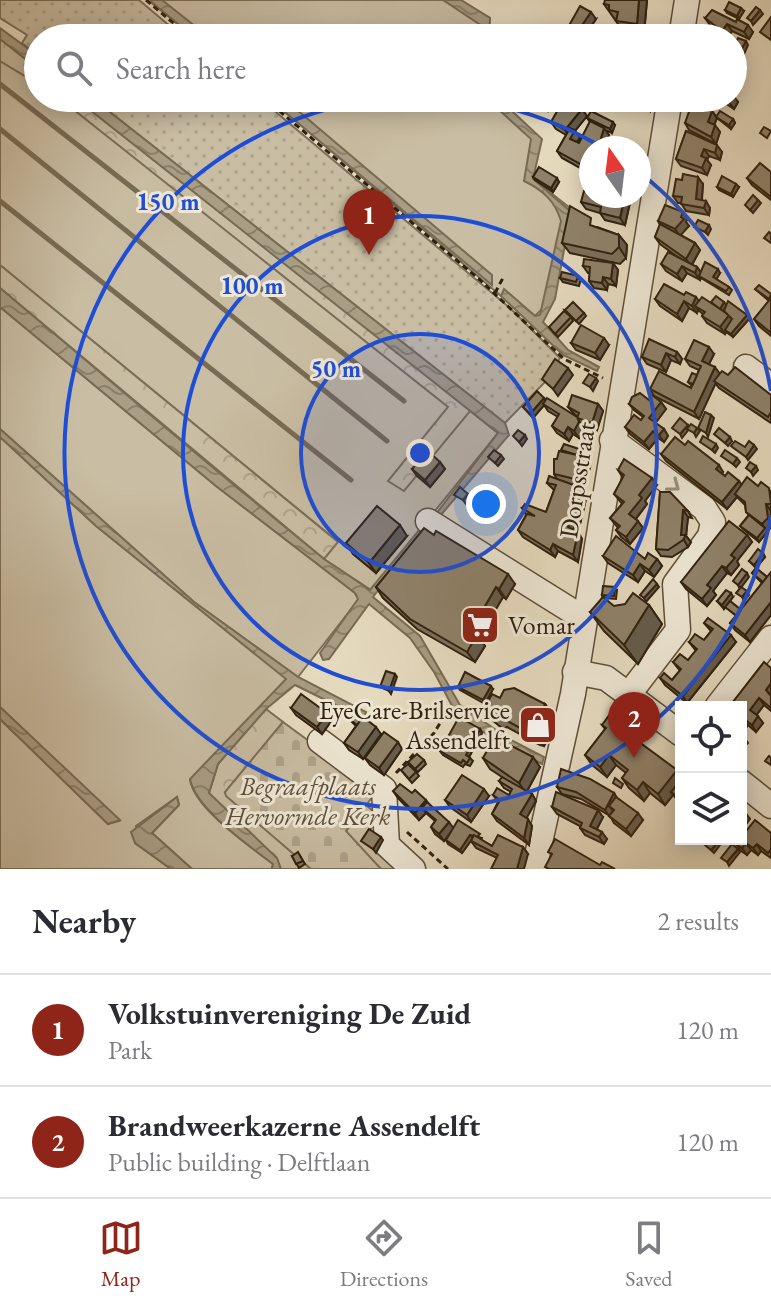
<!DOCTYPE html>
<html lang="en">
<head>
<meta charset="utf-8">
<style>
  body { margin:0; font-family:"EB Garamond",serif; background:#f2f2f3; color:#2b2b33 }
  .controls { position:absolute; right:24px; bottom:24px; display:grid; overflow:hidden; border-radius:0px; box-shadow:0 4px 20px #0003 }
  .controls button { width:72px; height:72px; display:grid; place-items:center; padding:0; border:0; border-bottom:2px solid #e1e1e2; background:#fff; color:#2b2b33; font:40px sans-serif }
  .compass { position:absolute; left:579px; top:136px; width:72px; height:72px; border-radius:50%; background:#fff; box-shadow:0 4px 20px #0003; rotate:346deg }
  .you { position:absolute; left:486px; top:504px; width:28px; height:28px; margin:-20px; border:6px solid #fff; border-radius:50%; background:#1a73e8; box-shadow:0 0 0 12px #1a73e833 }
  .badge { display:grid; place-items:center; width:52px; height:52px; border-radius:50%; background:#8f2418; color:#fff; font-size:26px; font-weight:700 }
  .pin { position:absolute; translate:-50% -66px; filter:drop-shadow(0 2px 4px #0008) }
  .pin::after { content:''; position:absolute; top:42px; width:28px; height:24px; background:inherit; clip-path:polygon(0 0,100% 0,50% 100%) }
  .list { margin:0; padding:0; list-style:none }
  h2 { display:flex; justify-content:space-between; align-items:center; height:104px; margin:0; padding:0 32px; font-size:34px }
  h2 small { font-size:26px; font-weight:400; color:#7c7c81 }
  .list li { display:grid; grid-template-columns:52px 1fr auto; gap:24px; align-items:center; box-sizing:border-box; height:112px; padding:0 32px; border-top:2px solid #e1e1e2 }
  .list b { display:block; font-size:30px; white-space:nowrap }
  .list p { margin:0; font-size:26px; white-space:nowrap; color:#7c7c81 }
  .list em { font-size:26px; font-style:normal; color:#7c7c81 }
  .icon { flex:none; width:44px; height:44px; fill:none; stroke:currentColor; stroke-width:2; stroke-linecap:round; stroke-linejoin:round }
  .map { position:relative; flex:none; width:771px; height:869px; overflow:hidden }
  .search { position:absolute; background:#fff; box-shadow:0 4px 20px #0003; left:24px; right:24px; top:24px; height:88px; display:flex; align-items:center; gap:20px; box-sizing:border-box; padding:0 28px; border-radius:44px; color:#7c7c81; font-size:30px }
  .sheet { height:328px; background:#fff }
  nav { display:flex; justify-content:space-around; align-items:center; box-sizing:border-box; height:112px; border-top:2px solid #e1e1e2; background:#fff; font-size:22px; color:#7c7c81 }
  nav a { display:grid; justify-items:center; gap:4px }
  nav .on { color:#8f2418 }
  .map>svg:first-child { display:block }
  .green { fill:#c9bda3; stroke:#7c6e58; stroke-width:2 }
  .forest { fill:url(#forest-crowns); stroke:#7c6e58; stroke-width:2 }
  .cemetery { fill:url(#cemetery-stones); stroke:#7c6e58; stroke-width:2 }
  .garden { fill:url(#garden-dots); stroke:#7c6e58; stroke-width:2 }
  .water { fill:url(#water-waves); stroke:#786b54; stroke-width:2 }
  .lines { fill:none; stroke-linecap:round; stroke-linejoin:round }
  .stream { stroke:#786b54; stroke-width:5 }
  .minor-casing { stroke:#5d4f3a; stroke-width:27 }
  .path { stroke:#2f200d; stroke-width:3; stroke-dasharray:6 4; stroke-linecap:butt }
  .minor { stroke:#f0e9d7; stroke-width:24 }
  .wall { fill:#7b705c; stroke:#2f200d; stroke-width:2 }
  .shaded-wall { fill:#645b4b; stroke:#2f200d; stroke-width:2 }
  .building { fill:#8f826b; stroke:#2f200d; stroke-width:2 }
  .oneway { stroke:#998f7c }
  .ring { fill:none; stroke:#1d4ed8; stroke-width:4 }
  .labels { text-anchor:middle; stroke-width:6; stroke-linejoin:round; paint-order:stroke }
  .street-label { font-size:26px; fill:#2f200d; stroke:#f0e9d7 }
  .poi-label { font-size:26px; fill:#2f200d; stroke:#f0e9d7; text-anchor:start }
  .park-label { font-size:26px; font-style:italic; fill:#5d4f3a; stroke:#f0e9d7 }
  .centre { fill:#1d4ed8; stroke:#f0e9d7; stroke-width:4 }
  .ring-label { font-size:24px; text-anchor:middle; font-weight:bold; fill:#1d4ed8; stroke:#f0e9d7; stroke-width:6; stroke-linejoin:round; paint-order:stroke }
</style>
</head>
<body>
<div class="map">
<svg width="771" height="869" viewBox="0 0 771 869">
  <defs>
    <pattern id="forest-crowns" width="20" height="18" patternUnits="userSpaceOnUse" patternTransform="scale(2)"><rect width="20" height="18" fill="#c9bda3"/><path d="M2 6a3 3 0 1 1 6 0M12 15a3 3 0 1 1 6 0" fill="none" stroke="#ada28b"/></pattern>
    <pattern id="cemetery-stones" width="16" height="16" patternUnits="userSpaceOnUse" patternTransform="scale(2)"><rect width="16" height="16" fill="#c9bda3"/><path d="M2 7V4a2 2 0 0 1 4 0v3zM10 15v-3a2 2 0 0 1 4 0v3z" fill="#ada28b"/></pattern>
    <pattern id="garden-dots" width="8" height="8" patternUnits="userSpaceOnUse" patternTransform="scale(2)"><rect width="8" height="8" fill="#c9bda3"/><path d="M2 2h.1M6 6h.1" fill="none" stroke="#ada28b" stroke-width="1.8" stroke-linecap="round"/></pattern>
    <pattern id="water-waves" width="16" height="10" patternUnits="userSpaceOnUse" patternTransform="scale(2)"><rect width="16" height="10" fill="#a99d84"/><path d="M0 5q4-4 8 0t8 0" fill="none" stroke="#8a806a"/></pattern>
  </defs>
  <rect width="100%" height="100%" fill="#e8ddc2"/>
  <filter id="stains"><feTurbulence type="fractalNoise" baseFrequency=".0025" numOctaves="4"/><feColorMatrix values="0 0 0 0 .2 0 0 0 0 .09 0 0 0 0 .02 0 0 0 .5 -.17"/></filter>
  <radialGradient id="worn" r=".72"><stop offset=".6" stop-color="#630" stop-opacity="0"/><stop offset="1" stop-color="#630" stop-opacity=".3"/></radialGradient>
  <g class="green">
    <path d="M148 0H460L490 18 488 38H195Z"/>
    <path d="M0 39 38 69V98H75L498 433 371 590 324 559 337 541 0 265Z"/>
    <path d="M269 98H495L540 140 533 179 570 208 552 299 535 316 505 290 501 296Z"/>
    <path d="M0 307 216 486 355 593 359 599 298 677 194 602 0 429Z"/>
    <path d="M0 437 96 526 287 679 190 780C195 809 250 846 273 864L272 869H192L152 833 179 805 177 797 136 826 135 843 171 869H0V719L108 824 119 821 0 707Z"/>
  </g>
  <g class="forest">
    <path d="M0 39 38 69V84L0 61Z"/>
    <path d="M59 98H75L471 410 404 491 388 481 448 407Z"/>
    <path d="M0 265 338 542 324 559 0 288Z"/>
    <path d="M266 709 283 722 225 793 311 869H281L209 793 218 764Z"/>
    <path d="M366 805 380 817 370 830 404 869H381L348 836 346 831Z"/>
  </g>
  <path class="cemetery" d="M283 722 377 791 346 831 381 869H311L226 796 225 792Z"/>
  <g class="garden">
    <path d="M0 0H139L184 38H38V56L22 43 27 35 0 18Z"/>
    <path d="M92 98H259L510 308 560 358 547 380 505 423Z"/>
  </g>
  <g class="water">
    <path d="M149 0H162L210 38H195Z"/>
    <path d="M443 0H461L490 18 489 38H480L482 26Z"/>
    <path d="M0 28 38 56V69L0 39Z"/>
    <path d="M75 98H92L505 423 509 435 440 516 436 514 498 433Z"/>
    <path d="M268 98H283L492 275V285Z"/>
    <path d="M486 98H498L542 139 533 179 571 212 555 299 543 322 568 350 599 367 597 371 563 355 501 296 504 289 535 316 540 315 561 221C555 201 543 190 524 181L531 139Z"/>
    <path d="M0 288 217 471 324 559 370 590 420 529 424 531 373 597 420 636 460 705 509 739 544 757 542 764 474 727 456 713 434 672 410 638 369 604 329 659 323 660 320 653 358 599 355 593 216 486 0 307Z"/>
    <path d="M0 429 194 602 298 677 366 712 364 719 295 685 266 709 218 764 209 793 277 858 281 869H272L273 864C249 846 195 808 190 779L286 679 96 526 0 437Z"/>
    <path d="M0 707 120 820 108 824 0 719Z"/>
    <path d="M177 797 179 805 152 833 192 869H171L135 843 131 832Z"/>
  </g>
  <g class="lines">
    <g class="stream">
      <path d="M0 84 404 401"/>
      <path d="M0 129 387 441"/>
      <path d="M0 201 351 480"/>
    </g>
    <g class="minor-casing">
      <g id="minor">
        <path d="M681 38 687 0"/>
        <path d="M746 367 771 386"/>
        <path d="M612 440 704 508 713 522 710 536 675 584 678 630 629 694"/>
        <path d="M428 521 583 618"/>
        <path d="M575 672 606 678 681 734"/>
        <path d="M717 707 771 638"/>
        <path d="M320 741 384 789 387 845 413 869"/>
        <path d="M741 782 771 806"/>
        <path d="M534 869 573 694 670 98"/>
      </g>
    </g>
    <g class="path">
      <path d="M146 0 191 38"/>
      <path d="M264 98 480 280 564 359 603 378"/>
      <path d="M495 293 504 276"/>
      <path d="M396 773 434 733 447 712"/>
      <path d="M407 832 448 869"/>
    </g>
    <use href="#minor" class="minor"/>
  </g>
  <g class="wall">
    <path d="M647 0 644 34 623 31 604 4Z"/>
    <path d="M725 10 744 11 739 19 727 13Z"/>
    <path d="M705 18 753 32 749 39 732 31 727 38 710 25Z"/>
    <path d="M596 19 583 38H575L572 36 567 29Z"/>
    <path d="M530 98H557L548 111Z"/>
    <path d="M613 98H652L650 111 614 100Z"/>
    <path d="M703 98H733L738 102 734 109 719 99 714 106Z"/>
    <path d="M712 111 716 116 733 119 735 123 731 129 717 118 714 125 720 132 716 144 689 130 685 123Z"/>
    <path d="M587 116 575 131 580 137 577 142 579 143 590 122 587 118 615 125 612 133 605 130 609 135 606 147 591 148V174L562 158 557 151 566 135 556 129 551 122Z"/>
    <path d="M686 131 722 152 720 160 709 156 707 160 711 165 707 175 681 166 676 159Z"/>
    <path d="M771 172V200L752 185 747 178Z"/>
    <path d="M533 177 559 182 553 192 535 180Z"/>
    <path d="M703 184 702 200 710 208 709 215 686 211 681 203H678L673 196Z"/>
    <path d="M717 187H739L733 197 719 190Z"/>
    <path d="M588 192 631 198 625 225 605 220 600 213 586 209 581 202Z"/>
    <path d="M687 219 686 222 689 226 680 235 695 243 700 250 692 265 697 267 701 272 720 273 716 279 729 287 732 290 729 295 701 278 700 280 687 273 682 281 666 271 661 264 679 258 660 244 655 237 660 225 658 221Z"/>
    <path d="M597 227 619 235 627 245 626 258 620 264 570 253 562 243Z"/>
    <path d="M613 263 618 270 616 286 608 284 607 290 594 288 589 281 590 273H588L583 266Z"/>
    <path d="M560 278 581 279 579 286 563 282Z"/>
    <path d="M755 289 771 294V336L759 326 754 319 769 301Z"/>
    <path d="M684 295 699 301 727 305 750 318 733 337 726 332 725 334 707 323 702 316 703 314 698 310 697 313 689 308 682 321 660 306 655 299Z"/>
    <path d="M565 310 584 313 586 316 579 324Z"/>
    <path d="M571 317 573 321 558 337 549 327Z"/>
    <path d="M571 343 609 345 600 360 576 350Z"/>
    <path d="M677 352 682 359 680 364 671 360 666 372 647 364 642 357Z"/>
    <path d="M714 354 709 364 720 374 728 375 771 395V423L719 388 715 383 699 419 654 396 650 389 691 388 692 386 688 382 697 375 699 370 690 366 685 359Z"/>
    <path d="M544 398 546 400 577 417 568 407 598 404 603 411 597 430 583 425 584 429 579 438 573 434 569 441 557 433 552 426 558 417 548 411 544 405 533 418 523 407Z"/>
    <path d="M649 400 661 402 666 409 655 423 664 429 668 436 664 442 658 438 649 449 630 434 625 427 641 420 643 417 634 410 629 404Z"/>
    <path d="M581 453 580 456 591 464 584 487 570 484 587 495 580 524 575 523 574 530 578 532 582 539 578 562 558 551 555 557 523 537 518 530 526 515 522 508 546 512 554 490 547 483 557 479 554 474 557 459Z"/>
    <path d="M661 454 723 472 722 474 725 476 739 481 741 485 758 486 771 491V527L759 542 743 529 740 526 749 515 746 512 745 505 737 497 727 509 666 461Z"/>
    <path d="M440 462 445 469 430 487 417 476 412 469Z"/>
    <path d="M618 470 657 485 645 501 647 504 636 519 643 528 630 544 621 537 616 530 618 528 610 518 622 504 614 494 623 478Z"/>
    <path d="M660 492 688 511 692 518 688 517 686 536 691 542 688 547 672 557 661 556 656 549Z"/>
    <path d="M434 535 515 584 506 599 503 597 489 621 491 625 481 641 485 646 475 662 417 629 383 598 376 587Z"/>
    <path d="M747 535 752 542 737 561 739 565 731 575 727 573 713 591 716 595 707 606 686 589 681 582Z"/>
    <path d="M407 536 376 573 353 554 346 543Z"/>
    <path d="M763 553 765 557 756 568 767 577 750 642 735 630 730 623 736 616 726 607 724 609 717 601 733 597 730 601 741 610 762 583 752 573 756 568 749 561Z"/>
    <path d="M603 556 657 559 662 566 654 577 645 571 638 582 608 563Z"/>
    <path d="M617 590 616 599 605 598 602 595Z"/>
    <path d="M649 605 662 624 638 664 604 631 590 612 614 606Z"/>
    <path d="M704 623 736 642 687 703 665 685 660 678 672 680 680 671 673 662 688 660 696 651 689 642 704 640 711 631Z"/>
    <path d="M771 668V711L764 705 756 715 763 723 756 732 748 725 741 734V707Z"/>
    <path d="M458 687 493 689 485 704 460 690Z"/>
    <path d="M500 698 545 704 552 714 547 728 551 733 544 746 540 745 507 727 503 729 491 719 484 709Z"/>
    <path d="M291 708 332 720 322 734 296 715Z"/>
    <path d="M348 718 381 734 363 759 349 750 344 743 356 726Z"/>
    <path d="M602 725 640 735 636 740 681 776V803L673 795 665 805 650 793 644 801 629 788 622 778 626 773 616 765 607 777 592 765 585 755 605 729Z"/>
    <path d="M480 729 482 733 469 757 473 761 470 766 465 764 463 767 443 755 440 751Z"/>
    <path d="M402 749 384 775 370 765 365 758Z"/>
    <path d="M483 758 540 767 527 791 532 794 536 801 526 818 532 826 529 845 497 821 492 814 498 802 493 795H509L511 792 504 788 499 781H508L490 769Z"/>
    <path d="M424 760 426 764 418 772 408 762Z"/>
    <path d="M401 770 416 772 419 776 412 783Z"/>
    <path d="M557 787 614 793 617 798 643 820 631 836 614 823 610 816 581 799 562 794Z"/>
    <path d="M393 791 453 828 482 838 481 840 492 846 523 847 528 854 497 858 476 848 471 841 472 839 462 853 448 844 446 840 451 832 444 841 435 834 431 827 435 821 426 813 419 820 398 798Z"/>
    <path d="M489 796 471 822 450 807 445 800Z"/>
    <path d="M552 807 603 817 597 829 607 839 604 844 585 835 580 828V826L557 814Z"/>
    <path d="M771 833V858L761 851 758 855 751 850 747 855 741 851 736 844Z"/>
    <path d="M292 856H300L305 864 299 868Z"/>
  </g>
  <g class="shaded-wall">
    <path d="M639 0H647L644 34 637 24Z"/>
    <path d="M741 8 744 11 739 19 737 16Z"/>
    <path d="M760 10 763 14 753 25 751 21Z"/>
    <path d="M591 12 596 19 583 38H579L576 34Z"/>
    <path d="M727 24 732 31 727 38 722 31Z"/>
    <path d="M748 25 753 32 749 39 744 32Z"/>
    <path d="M746 41 748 45 744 54 741 50Z"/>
    <path d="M733 95 738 102 734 109 729 102 731 98H733Z"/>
    <path d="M547 98H557L548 111 543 104Z"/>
    <path d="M646 98H652L650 111 645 104Z"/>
    <path d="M710 98H718L719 99 714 106Z"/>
    <path d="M582 109 587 116 575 131 580 137 575 146 565 130Z"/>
    <path d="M712 111 717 118 712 129 708 122Z"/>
    <path d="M733 119 735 123 731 129 729 125Z"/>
    <path d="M613 122 615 125 612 133 610 129Z"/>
    <path d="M715 125 720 132 716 144 711 137Z"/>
    <path d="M604 128 609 135 605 148 599 145Z"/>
    <path d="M717 145 722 152 720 160 715 153Z"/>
    <path d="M704 149 709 156 707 160 711 165 707 175 702 168 701 156Z"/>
    <path d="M640 158 645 165 640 194 639 192V166Z"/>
    <path d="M698 177 703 184 701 206 696 199Z"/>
    <path d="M557 178 559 182 553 192 551 188Z"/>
    <path d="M736 184 739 187 733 197 731 194Z"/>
    <path d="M625 196H630L631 198 625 225 620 218Z"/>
    <path d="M758 200 761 203 753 213 750 210Z"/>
    <path d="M706 201 710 208 709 215 704 208Z"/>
    <path d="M683 212 687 219 686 222 689 226 680 236 675 229Z"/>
    <path d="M709 225 711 229 708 235 705 232Z"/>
    <path d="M619 235 627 245 626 258 619 247Z"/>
    <path d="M695 243 700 250 691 266 686 259Z"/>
    <path d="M613 263 618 270 616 286 611 279Z"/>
    <path d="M682 266 687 273 682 281 677 274Z"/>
    <path d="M697 267 702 274 699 276 701 278 700 280 695 273Z"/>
    <path d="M718 269 720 273 716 280 713 277Z"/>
    <path d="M603 277 608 284 607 290 602 283Z"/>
    <path d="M696 297 701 304 695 306 698 310 697 313 692 306Z"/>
    <path d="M684 301 689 308 682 321 677 314Z"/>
    <path d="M724 302 727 306 722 312 720 309Z"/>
    <path d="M729 315 734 322 725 330 726 332 725 334 720 327Z"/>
    <path d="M747 315 750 318 733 337 731 334Z"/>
    <path d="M604 338 609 345 600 360 595 353Z"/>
    <path d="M709 347 714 354 707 368 702 361Z"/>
    <path d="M677 352 682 359 680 364 675 357Z"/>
    <path d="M666 353 671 360 666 372 661 365Z"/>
    <path d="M715 367 720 374 699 419 694 412Z"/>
    <path d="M568 368 573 375 558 396 553 389Z"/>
    <path d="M596 378 598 381 593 391 590 387Z"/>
    <path d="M544 398 547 402 533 418 530 414Z"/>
    <path d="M661 402 666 409 654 425 649 418Z"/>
    <path d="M598 404 603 411 597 430 592 423Z"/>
    <path d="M711 415 714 418 708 437 706 433Z"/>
    <path d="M577 417 584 429 579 438 574 431Z"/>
    <path d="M688 425 690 428 682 438 680 434Z"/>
    <path d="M568 427 573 434 569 441 564 434Z"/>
    <path d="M697 428 700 431 696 437 694 433Z"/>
    <path d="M664 429 668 436 664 442 659 435Z"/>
    <path d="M653 431 658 438 649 449 644 442Z"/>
    <path d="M525 435 527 439 522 446 519 442Z"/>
    <path d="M730 437 732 441 728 446 725 443Z"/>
    <path d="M716 444 718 448 715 453 712 450Z"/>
    <path d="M754 445 757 449 748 460 746 457Z"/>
    <path d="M501 455 504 459 498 466 495 463Z"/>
    <path d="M586 457 591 464 584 487 579 480Z"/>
    <path d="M737 458 740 462 736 467 733 464Z"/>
    <path d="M440 462 445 469 430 487 425 480Z"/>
    <path d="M719 465 723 472 720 476 716 469Z"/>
    <path d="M756 466 758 470 753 476 751 472Z"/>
    <path d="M652 478 657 485 645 501 647 504 634 521 629 514 639 495Z"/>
    <path d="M739 481 744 488 735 494 737 497 727 509 722 502Z"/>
    <path d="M582 488 587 495 580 524 575 517Z"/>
    <path d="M468 494 471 497 466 504 463 500Z"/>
    <path d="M766 504 771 511V527L759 542 757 538 765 528 762 524Z"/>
    <path d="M683 510 688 517 686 536 691 542 688 547 681 535Z"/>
    <path d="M570 516 575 523 573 534 568 527Z"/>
    <path d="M638 521 643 528 630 544 626 537Z"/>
    <path d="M400 525 407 536 376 573 369 563Z"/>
    <path d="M578 532 582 539 578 562 573 555Z"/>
    <path d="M747 535 752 542 737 561 739 565 731 575 726 568 731 555Z"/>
    <path d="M553 544 558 551 555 557 550 550Z"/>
    <path d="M763 553 765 557 756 568 754 565Z"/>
    <path d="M657 559 662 566 654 577 649 570Z"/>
    <path d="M640 564 645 571 638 582 633 575Z"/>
    <path d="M722 566 727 573 713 591 716 595 707 606 702 599 707 585Z"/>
    <path d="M747 573 749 577 740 589 738 585Z"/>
    <path d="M508 574 515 584 506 599 499 589Z"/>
    <path d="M657 584 659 587 646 602 644 598Z"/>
    <path d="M496 587 503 597 489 621 491 625 481 641 485 646 475 662 467 652 481 613Z"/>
    <path d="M747 591 749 595 744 601 742 597Z"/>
    <path d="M731 593 733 597 724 609 722 605Z"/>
    <path d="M771 602V615L750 642 745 635Z"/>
    <path d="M649 605 662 624 638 664 624 645Z"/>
    <path d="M731 635 736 642 687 703 683 696Z"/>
    <path d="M395 674 397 677 391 694 389 691Z"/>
    <path d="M771 683V696L766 690Z"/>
    <path d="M491 686 493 689 485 704 483 700Z"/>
    <path d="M759 698 764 705 755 717 750 710Z"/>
    <path d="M545 704 552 714 547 728 551 733 544 746 536 736Z"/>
    <path d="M327 713 332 720 322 734 317 727Z"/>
    <path d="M758 716 763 723 756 732 752 725Z"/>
    <path d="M743 718 748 725 741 734V721Z"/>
    <path d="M633 725 640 735 634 743 627 733Z"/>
    <path d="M376 727 381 734 363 759 358 752Z"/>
    <path d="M480 729 482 733 468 759 466 755Z"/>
    <path d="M743 736 748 743 744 747 741 743V738Z"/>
    <path d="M398 742 402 749 384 775 379 768Z"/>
    <path d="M609 755 616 765 607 777 600 767Z"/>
    <path d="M533 757 540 767 526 793 519 783Z"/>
    <path d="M677 770 681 776V785L671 792 673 795 665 805 658 794Z"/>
    <path d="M643 782 650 793 644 801 637 790Z"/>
    <path d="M484 789 489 796 471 822 467 815Z"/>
    <path d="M614 793 618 800 609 806 613 811 610 817 605 810Z"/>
    <path d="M532 794 536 801 525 821 520 814Z"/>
    <path d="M426 800 431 807 422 808 426 813 419 820 415 813Z"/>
    <path d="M598 810 603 817 595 832 590 826Z"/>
    <path d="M745 812 750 819 741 831V818Z"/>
    <path d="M638 813 643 820 631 836 626 829Z"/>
    <path d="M528 819 532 826 529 845 524 838Z"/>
    <path d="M449 822 454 829 444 841 439 834Z"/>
    <path d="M602 832 607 839 604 844 599 837Z"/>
    <path d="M470 835 473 838 462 853 460 850Z"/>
    <path d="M381 837 383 840 376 853 373 849Z"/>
    <path d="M718 842 720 845 714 853 711 850Z"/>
    <path d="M746 843 751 850 747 855 742 848Z"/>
    <path d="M757 844 761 851 758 855 753 848Z"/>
    <path d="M523 847 528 854 524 869H517Z"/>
    <path d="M738 849 740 852 729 866 727 862Z"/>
  </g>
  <g class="building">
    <path d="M605 0H639L637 24 616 21 618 12 609 10V5L604 4Z"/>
    <path d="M729 2 741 8 737 16 725 10Z"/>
    <path d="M580 6 591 12 576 34 567 29Z"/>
    <path d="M756 7 760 10 751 21 747 18Z"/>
    <path d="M712 10 736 22 737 19 748 25 744 32 727 24 722 31 705 18Z"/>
    <path d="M771 17V40L760 32Z"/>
    <path d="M738 38 746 41 741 50 734 46Z"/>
    <path d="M534 98H547L543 104Z"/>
    <path d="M626 98H646L645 104Z"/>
    <path d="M564 99 582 109 565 130 551 122Z"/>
    <path d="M692 103 712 111 708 122 715 125 711 137 685 123Z"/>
    <path d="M591 111 613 122 610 129 587 118Z"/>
    <path d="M720 111 733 119 729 125 716 117Z"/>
    <path d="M590 121 604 128 599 145 609 148H591V170L557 151 570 128 575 130 570 139 579 143Z"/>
    <path d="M764 127 771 131 767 138 760 133Z"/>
    <path d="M686 131 717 145 715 153 704 149 701 156 706 158 702 168 676 159Z"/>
    <path d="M760 163 771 172V197L747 178Z"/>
    <path d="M539 167 557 178 551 188 533 177Z"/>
    <path d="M683 174 698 177 696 199 706 201 704 208 681 204 682 197 673 196 676 179 682 180Z"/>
    <path d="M722 176 736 184 731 194 717 187Z"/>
    <path d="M591 179V196H625L620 218 600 213 601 207 581 202 584 191 588 192Z"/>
    <path d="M753 195 758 200 750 210 745 205Z"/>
    <path d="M665 205 683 212 681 217 684 219 675 229 658 221Z"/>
    <path d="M570 206 591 218 590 225 619 235V247L612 254 562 243Z"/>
    <path d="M698 220 709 225 705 232 694 227Z"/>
    <path d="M660 224 695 243 686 259 655 237Z"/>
    <path d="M769 232 771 234V243L764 238Z"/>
    <path d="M668 252 697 267 695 273 682 266 677 274 661 264Z"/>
    <path d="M584 259 613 263 611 279 603 277 602 283 589 281 590 267 583 266Z"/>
    <path d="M705 262 718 269 713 277 729 287 726 291 699 276Z"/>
    <path d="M562 272 578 276 576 282 560 278Z"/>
    <path d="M664 284 684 295 686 292 696 297 692 306 684 301 677 314 655 299Z"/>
    <path d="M759 285 771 294 769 299 755 289Z"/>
    <path d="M716 296 724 302 720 309 711 302Z"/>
    <path d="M702 297 729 315 720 327 702 316 705 312 695 306Z"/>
    <path d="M771 298V330L770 332 754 319Z"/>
    <path d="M728 301 747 315 731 334 725 330 732 319 724 311Z"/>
    <path d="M573 302 584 313 576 321 565 310Z"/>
    <path d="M564 311 571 317 555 334 549 327Z"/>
    <path d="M581 325 604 338 595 353 571 343Z"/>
    <path d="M649 339 677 352 675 357 666 353 661 365 642 357Z"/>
    <path d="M694 340 709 347 702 361 715 367 694 412 650 389 659 371 691 388 701 366 685 359Z"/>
    <path d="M555 359 568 368 553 389 542 379Z"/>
    <path d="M735 367 771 395V412L768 417 714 381 722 371 728 375Z"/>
    <path d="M692 373 697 375 693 384 688 382Z"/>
    <path d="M589 374 596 378 590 387 583 383Z"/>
    <path d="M537 391 544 398 530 414 523 407Z"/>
    <path d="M640 393 649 400 652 395 661 402 649 418 664 429 659 435 653 431 644 442 625 427 634 415 641 420 644 416 629 404 632 397Z"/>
    <path d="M572 395 598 404 592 423 577 418 579 413 568 407Z"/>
    <path d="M547 398 577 417 579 422 574 431 568 427 564 434 552 426 559 414 543 404Z"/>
    <path d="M705 412 711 415 706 433 698 428Z"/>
    <path d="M680 418 688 425 680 434 672 428Z"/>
    <path d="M691 424 697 428 694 433 687 429Z"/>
    <path d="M719 428 730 437 725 443 714 434Z"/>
    <path d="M518 430 525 435 519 442 513 436Z"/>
    <path d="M703 436 716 444 712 450 700 442Z"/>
    <path d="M675 437 685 445 688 441 719 465 716 469 725 476 728 472 739 481 722 502 661 454Z"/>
    <path d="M735 441 745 447 749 441 754 445 746 457 731 446Z"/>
    <path d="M564 444 579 449 577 455 561 450Z"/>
    <path d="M494 450 501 455 495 463 488 457Z"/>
    <path d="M725 450 737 458 733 464 721 456Z"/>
    <path d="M428 451 440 462 425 480 412 469Z"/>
    <path d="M559 451 586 457 579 480 554 474V459H557Z"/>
    <path d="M624 459 652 478 639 495 642 498 629 514 638 521 626 537 616 530 620 526 610 518 624 502 614 494 624 475 618 470Z"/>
    <path d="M750 462 756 466 751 472 746 468Z"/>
    <path d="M549 476 582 488 575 517 570 516 568 527 578 532 573 555 553 544 550 550 518 530 527 514 535 516 522 508 525 504 546 512 556 485 547 483Z"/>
    <path d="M747 477 758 486 761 482 769 488 771 504H766L768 518 762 524 746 512 745 502 735 494Z"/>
    <path d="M460 487 468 494 463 500 454 495Z"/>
    <path d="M660 492H670L688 511 683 510 681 535H686L683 540 668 550 656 549Z"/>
    <path d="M377 506 400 525 369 563 346 543Z"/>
    <path d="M749 515 765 528 757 538 740 526Z"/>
    <path d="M729 521 747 535 731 555 735 558 726 568 722 566 707 585 711 588 702 599 681 582Z"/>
    <path d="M424 528 434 535 436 531 508 574 499 589 496 587 481 613 484 615 473 633 477 635 467 652 410 619 376 587Z"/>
    <path d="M616 536 645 559 648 553 657 559 649 570 640 564 633 575 603 556Z"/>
    <path d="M758 549 763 553 754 565 749 561Z"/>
    <path d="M756 568 767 577 763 582 752 573Z"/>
    <path d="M742 569 747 573 738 585 733 581Z"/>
    <path d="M771 572V602L745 635 730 623Z"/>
    <path d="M653 579 657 584 644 598 640 595Z"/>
    <path d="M603 586 615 587 614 596 602 595Z"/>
    <path d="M741 587 747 591 742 597 736 593Z"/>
    <path d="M726 590 731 593 722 605 717 601Z"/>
    <path d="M633 593 649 605 624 645 590 612 603 597 614 606 625 604Z"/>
    <path d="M730 601 741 610 737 616 725 607Z"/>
    <path d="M708 618 731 635 683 696 660 678 664 673 672 680 681 669 673 662 680 654 688 660 692 655 697 649 689 642 695 634 704 640 713 629 704 623Z"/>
    <path d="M764 662 771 668V683L766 690 771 696V708L759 698 750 710 758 716 752 725 743 718 741 721V707H729Z"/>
    <path d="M386 671 395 674 389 691 380 687Z"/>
    <path d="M465 672 491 686 483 700 458 687Z"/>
    <path d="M514 688 545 704 539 720 543 722 536 736 533 735 500 717 496 718 484 709 492 694 500 698 504 690Z"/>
    <path d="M301 694 327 713 317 727 291 708Z"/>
    <path d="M613 710 633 725 627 733 677 770 658 794 643 782 637 790 622 778 628 770 609 755 600 767 585 755 606 728 602 725Z"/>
    <path d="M352 713 361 720 357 725 348 718Z"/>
    <path d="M363 717 376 727 358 752 344 743Z"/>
    <path d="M459 717 480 729 466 755 470 758 467 763 463 760 461 763 440 751Z"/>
    <path d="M384 732 398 742 379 768 365 758Z"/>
    <path d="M493 740 510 750 512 746 533 757 519 783 483 758Z"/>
    <path d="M417 754 424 760 415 769 408 762Z"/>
    <path d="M769 756 771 758V765L765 761Z"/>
    <path d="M408 764 416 772 409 779 401 770Z"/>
    <path d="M561 769 590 779 614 793 605 810 576 792 557 787Z"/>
    <path d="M462 775 484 789 467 815 445 800Z"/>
    <path d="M502 777 532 794 520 814 528 819 524 838 492 814 500 800 493 795 497 788 509 795 512 789 499 781Z"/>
    <path d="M615 778 623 784 621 788 613 783Z"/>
    <path d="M680 781 681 782V793L678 797 671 792Z"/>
    <path d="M400 784 412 793 415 790 426 800 415 813 393 791Z"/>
    <path d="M556 792 598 810 590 826 602 832 599 837 580 828 582 823 552 807Z"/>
    <path d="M616 797 638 813 626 829 609 816 614 810 609 806Z"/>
    <path d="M427 802 449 822 439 834 431 827 436 820 422 808Z"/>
    <path d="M458 820 480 834 477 837 470 835 460 850 446 840Z"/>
    <path d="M755 820 771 833V849L768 853 757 844 753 848 746 843 742 848 736 844Z"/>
    <path d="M369 829 381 837 373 849 361 841Z"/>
    <path d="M474 835 492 846 498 835 523 847 517 869H491L498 855 471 841Z"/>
    <path d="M555 839 600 865 602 862 615 869H549L545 867 552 854 548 852Z"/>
    <path d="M700 839H714L718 842 711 850 699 840Z"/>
    <path d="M732 844 738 849 727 862 721 858Z"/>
    <path d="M298 852 303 861 296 864 292 856Z"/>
  </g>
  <defs><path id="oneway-chevron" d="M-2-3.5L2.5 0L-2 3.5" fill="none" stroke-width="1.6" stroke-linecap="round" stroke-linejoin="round" transform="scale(2)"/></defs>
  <use class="oneway" href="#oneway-chevron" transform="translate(674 486) rotate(37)"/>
  <circle cx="420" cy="453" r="119" fill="#1d4ed8" fill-opacity=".12"/>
  <g class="ring">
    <circle cx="420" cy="453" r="119"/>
    <circle cx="420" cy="453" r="237"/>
    <path d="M771 515A356 356 0 1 1 392 98M448 98A356 356 0 0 1 603 148M639 172A356 356 0 0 1 771 391"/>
  </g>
  <defs>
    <g id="supermarket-square" transform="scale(2)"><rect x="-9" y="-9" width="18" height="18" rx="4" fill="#8f2418" stroke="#f0e9d7"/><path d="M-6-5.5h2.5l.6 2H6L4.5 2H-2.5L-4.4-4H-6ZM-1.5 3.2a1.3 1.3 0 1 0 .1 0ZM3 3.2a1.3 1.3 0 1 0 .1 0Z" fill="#fff"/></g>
    <g id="shop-square" transform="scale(2)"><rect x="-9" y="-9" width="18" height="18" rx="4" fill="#8f2418" stroke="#f0e9d7"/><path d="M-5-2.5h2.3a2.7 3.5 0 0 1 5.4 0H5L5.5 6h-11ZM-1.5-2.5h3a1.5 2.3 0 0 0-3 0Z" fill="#fff"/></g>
  </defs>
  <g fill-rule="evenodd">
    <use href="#supermarket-square" x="480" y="625"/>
    <use href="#shop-square" x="538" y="725"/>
  </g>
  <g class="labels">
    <g class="street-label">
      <text transform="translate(577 480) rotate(-81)" y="9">Dorpsstraat</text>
    </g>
    <g class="poi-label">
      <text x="508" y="634">Vomar</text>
      <text x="510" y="719" text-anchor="end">EyeCare-Brilservice<tspan x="510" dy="30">Assendelft</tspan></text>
    </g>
    <g class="park-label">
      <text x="308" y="795">Begraafplaats<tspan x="308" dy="30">Hervormde Kerk</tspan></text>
    </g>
  </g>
  <circle cx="420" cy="453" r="12" class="centre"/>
  <g class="ring-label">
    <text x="168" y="210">150 m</text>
    <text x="252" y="294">100 m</text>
    <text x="336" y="377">50 m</text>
  </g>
  <rect width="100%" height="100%" filter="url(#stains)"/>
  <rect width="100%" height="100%" fill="url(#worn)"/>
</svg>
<div class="controls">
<button><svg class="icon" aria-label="locate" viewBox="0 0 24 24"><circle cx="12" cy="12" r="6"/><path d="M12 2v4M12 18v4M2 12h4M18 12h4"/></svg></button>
<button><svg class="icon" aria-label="layers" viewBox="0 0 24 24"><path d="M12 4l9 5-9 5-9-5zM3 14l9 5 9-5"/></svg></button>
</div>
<svg class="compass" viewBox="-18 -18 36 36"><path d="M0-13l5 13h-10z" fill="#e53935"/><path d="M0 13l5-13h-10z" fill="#7c7c81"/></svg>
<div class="you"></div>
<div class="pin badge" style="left:369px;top:255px">1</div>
<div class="pin badge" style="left:634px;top:758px">2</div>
<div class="search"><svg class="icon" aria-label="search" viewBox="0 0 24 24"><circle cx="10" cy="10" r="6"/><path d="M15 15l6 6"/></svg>Search here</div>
</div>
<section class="sheet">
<h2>Nearby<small>2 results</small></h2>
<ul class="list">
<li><span class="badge">1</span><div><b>Volkstuinvereniging De Zuid</b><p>Park</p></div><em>120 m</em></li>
<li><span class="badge">2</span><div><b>Brandweerkazerne Assendelft</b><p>Public building · Delftlaan</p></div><em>120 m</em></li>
</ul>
</section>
<nav>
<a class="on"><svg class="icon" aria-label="map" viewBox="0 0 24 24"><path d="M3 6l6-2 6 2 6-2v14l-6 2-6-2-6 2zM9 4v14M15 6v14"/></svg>Map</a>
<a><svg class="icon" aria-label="directions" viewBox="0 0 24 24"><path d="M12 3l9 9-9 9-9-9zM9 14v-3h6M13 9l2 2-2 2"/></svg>Directions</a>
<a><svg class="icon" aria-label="saved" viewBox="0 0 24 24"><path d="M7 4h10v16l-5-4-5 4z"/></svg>Saved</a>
</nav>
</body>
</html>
